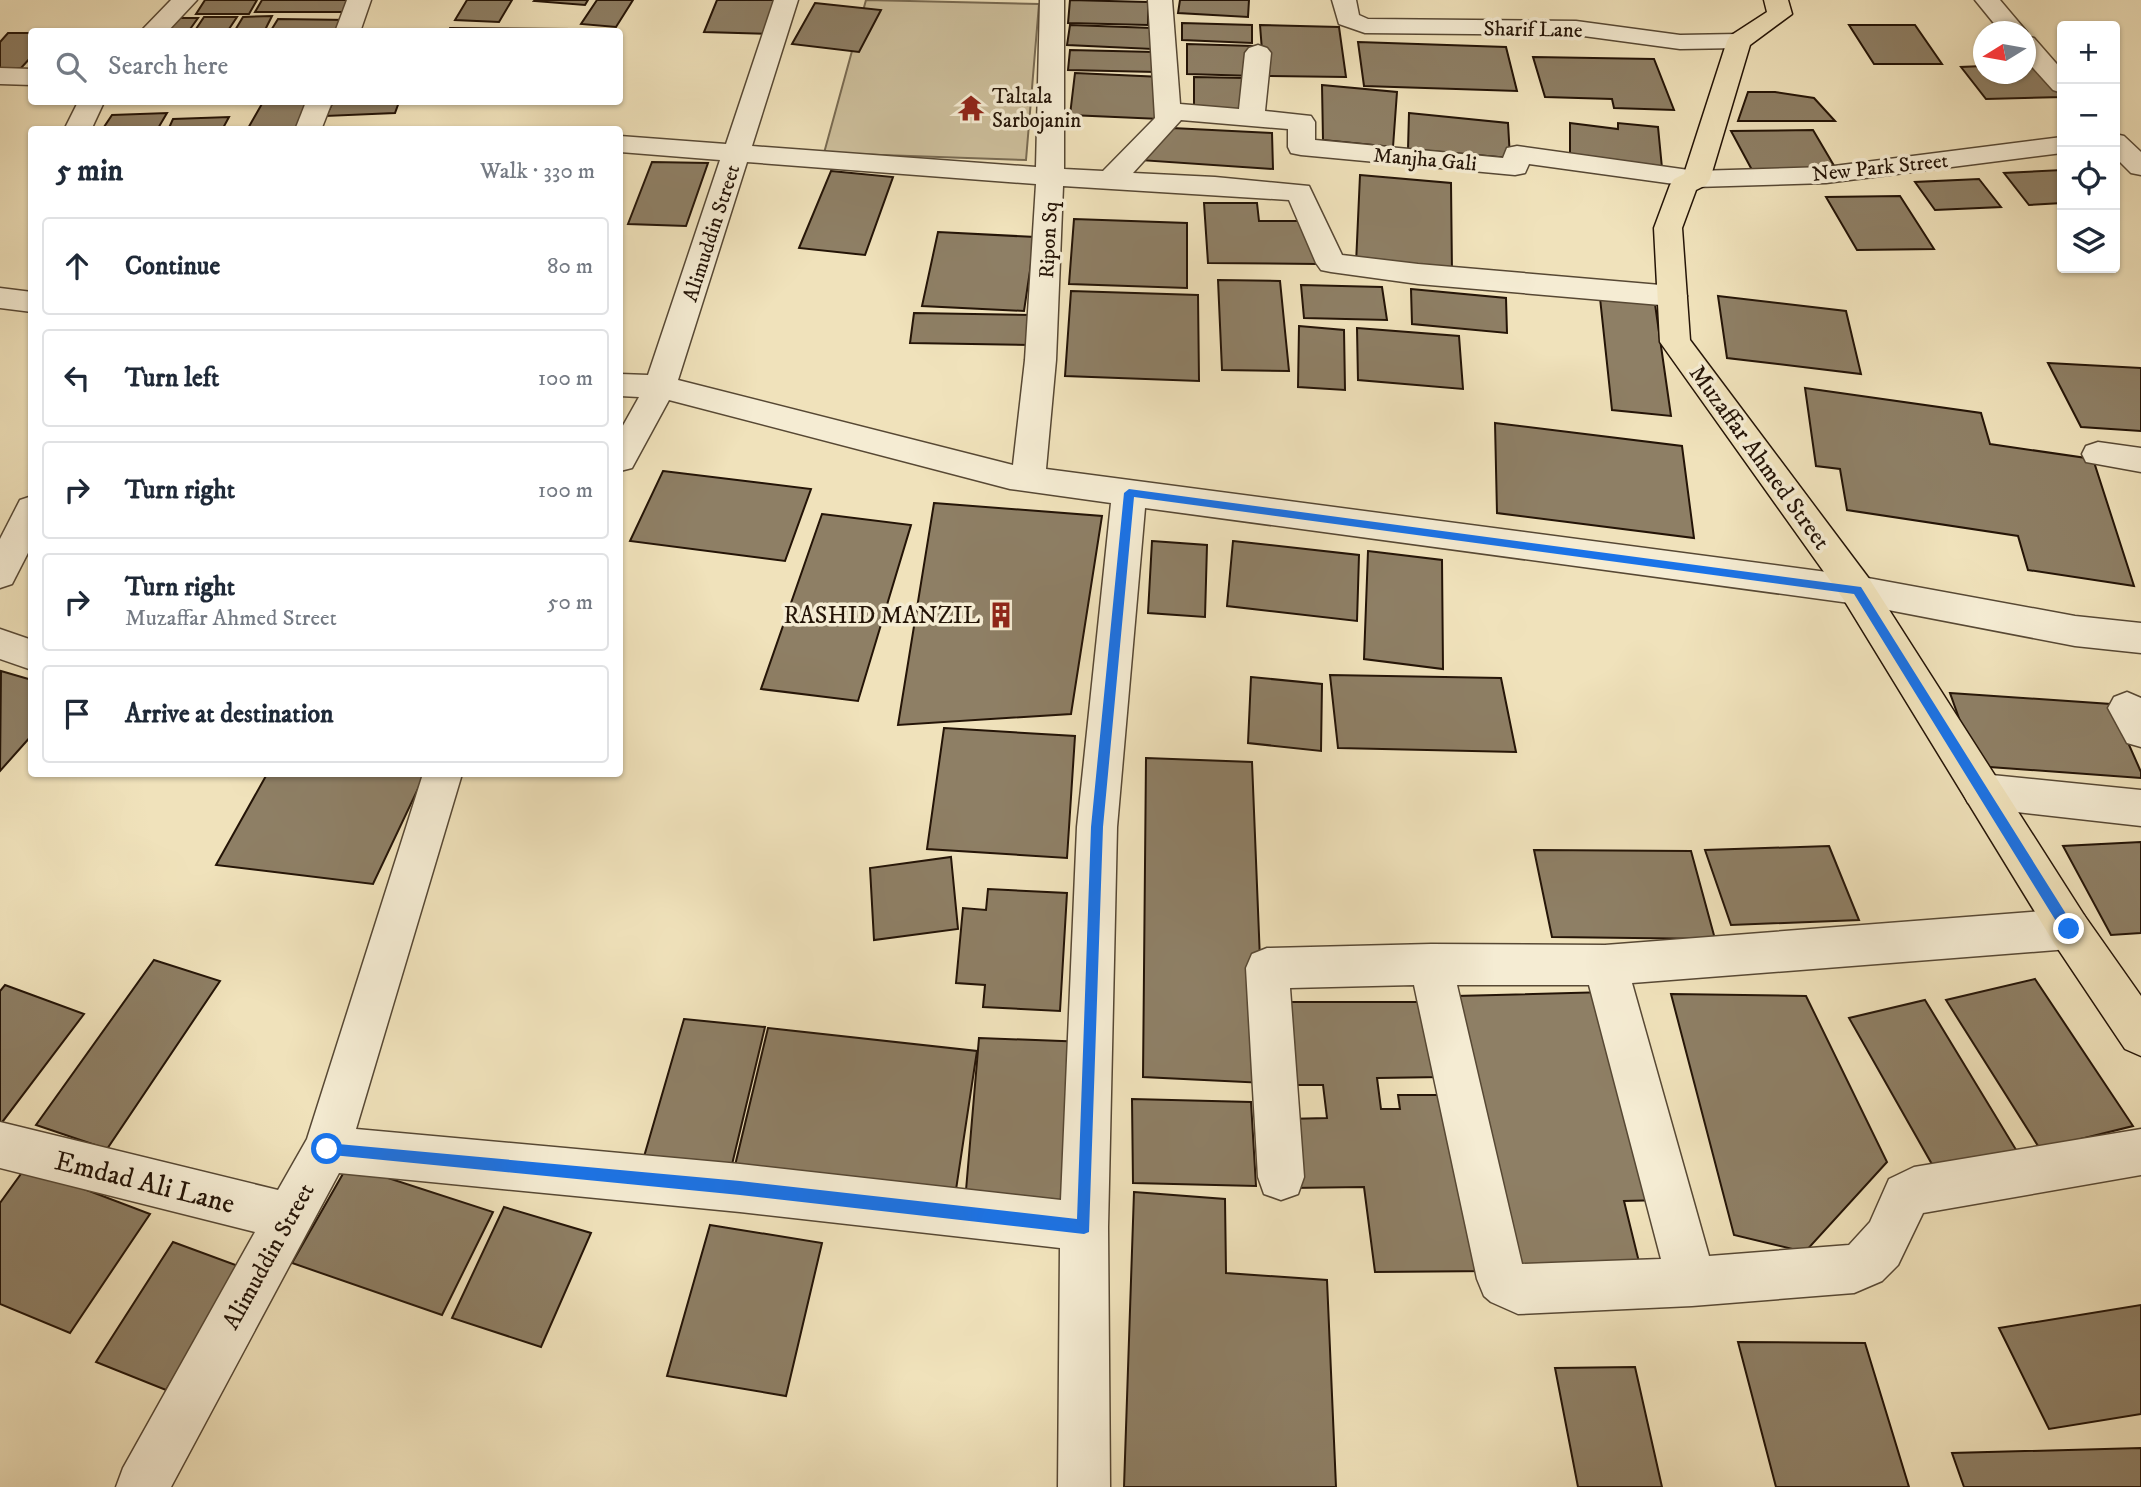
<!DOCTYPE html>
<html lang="en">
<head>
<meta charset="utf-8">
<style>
  body { margin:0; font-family:"IM FELL DW Pica",serif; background:#f2f2f3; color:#1f2937 }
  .controls { position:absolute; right:21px; top:21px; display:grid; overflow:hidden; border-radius:7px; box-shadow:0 2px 5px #0004 }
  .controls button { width:63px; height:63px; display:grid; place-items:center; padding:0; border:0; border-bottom:2px solid #e0e1e3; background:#fff; color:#1f2937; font:35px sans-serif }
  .compass { position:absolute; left:1973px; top:21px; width:63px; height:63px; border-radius:50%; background:#fff; box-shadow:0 2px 5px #0004; rotate:259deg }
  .stop { position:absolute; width:21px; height:21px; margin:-16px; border:5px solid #1a73e8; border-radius:50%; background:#fff }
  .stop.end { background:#1a73e8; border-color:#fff; box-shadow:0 2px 7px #0008 }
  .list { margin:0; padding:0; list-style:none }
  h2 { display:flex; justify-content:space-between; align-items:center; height:91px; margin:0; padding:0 28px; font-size:30px }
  h2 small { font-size:23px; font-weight:400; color:#747a83 }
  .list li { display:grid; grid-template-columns:46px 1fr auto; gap:21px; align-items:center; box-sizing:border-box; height:98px; margin:0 14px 14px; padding:0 14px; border:2px solid #e0e1e3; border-radius:7px }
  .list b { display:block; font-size:26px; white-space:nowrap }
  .list p { margin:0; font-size:23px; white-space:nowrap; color:#747a83 }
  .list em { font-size:23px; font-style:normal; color:#747a83 }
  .icon { flex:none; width:38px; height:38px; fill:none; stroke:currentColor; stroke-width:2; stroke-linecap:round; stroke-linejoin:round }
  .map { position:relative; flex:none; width:2141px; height:1487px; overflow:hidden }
  .search { position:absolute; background:#fff; box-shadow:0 2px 5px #0004; left:28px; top:28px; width:595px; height:77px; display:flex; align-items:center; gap:18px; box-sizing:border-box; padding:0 24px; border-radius:7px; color:#747a83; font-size:26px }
  .panel { position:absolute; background:#fff; box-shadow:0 2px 5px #0004; left:28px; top:126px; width:595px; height:651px; border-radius:7px }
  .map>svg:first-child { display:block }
  .green { fill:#cdbf9c; stroke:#786a52; stroke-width:2 }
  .building { fill:#8e7f65; stroke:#241407; stroke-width:2 }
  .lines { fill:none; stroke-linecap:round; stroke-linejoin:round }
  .minor-casing { stroke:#574834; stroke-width:3 }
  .major-casing { stroke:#241407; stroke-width:3 }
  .minor { fill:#f5ecd3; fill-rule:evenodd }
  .major { fill:#f0e2bb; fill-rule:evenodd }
  .route { fill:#1a73e8 }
  .labels { text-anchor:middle; stroke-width:7; stroke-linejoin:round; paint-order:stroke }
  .far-street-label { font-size:21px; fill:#241407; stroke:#f5ecd3 }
  .far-poi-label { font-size:21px; fill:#241407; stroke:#f5ecd3; text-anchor:start }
  .street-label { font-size:24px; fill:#241407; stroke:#f5ecd3 }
  .poi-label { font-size:24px; fill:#241407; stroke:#f5ecd3; text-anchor:end }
  .near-street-label { font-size:28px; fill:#241407; stroke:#f5ecd3 }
</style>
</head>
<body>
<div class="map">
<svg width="2141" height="1487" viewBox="0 0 2141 1487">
  <rect width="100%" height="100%" fill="#f0e2bb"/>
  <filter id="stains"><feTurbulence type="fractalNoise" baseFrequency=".00286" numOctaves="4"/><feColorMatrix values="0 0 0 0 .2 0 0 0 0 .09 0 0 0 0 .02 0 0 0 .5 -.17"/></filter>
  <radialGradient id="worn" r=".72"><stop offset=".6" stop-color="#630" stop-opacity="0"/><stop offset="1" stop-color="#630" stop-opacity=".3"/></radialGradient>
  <path class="green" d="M866 0 1039 4 1026 160 824 153Z"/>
  <g class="building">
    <path d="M205 0H257L249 14H196Z"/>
    <path d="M262 0H350L343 12H255Z"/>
    <path d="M467 0H512L499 22 455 20Z"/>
    <path d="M588 0 585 5 534 1 535 0Z"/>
    <path d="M597 0H633L616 27 581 24Z"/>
    <path d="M717 0H781L769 34 704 32Z"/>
    <path d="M1070 0 1148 2V25L1068 23Z"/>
    <path d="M1180 0H1249L1248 17 1178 13Z"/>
    <path d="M815 3 881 10 859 52 792 44Z"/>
    <path d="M272 16 264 32H234L243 17Z"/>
    <path d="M204 17H237L227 32H194Z"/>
    <path d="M169 18H198L188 32H159Z"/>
    <path d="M278 19 349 20 342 32H270Z"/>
    <path d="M1182 23 1252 25V43L1182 40Z"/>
    <path d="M1070 25 1153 28 1152 49 1067 45Z"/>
    <path d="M1260 25 1339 27 1346 77 1264 76Z"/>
    <path d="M1849 25H1915L1942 64H1874Z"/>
    <path d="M450 28 570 29 569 32H449Z"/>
    <path d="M8 33H32V56L21 68H0V42Z"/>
    <path d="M1358 42 1506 47 1517 91 1364 86Z"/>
    <path d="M1187 44 1254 46 1255 76 1187 74Z"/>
    <path d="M1070 50 1155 52V72L1068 70Z"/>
    <path d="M1533 57 1654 59 1674 110 1614 108 1612 99 1545 97Z"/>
    <path d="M2025 65H2036L2062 97 1986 99 1961 67 1983 66V74H2025Z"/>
    <path d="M1075 73 1162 77 1160 119 1070 115Z"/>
    <path d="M1194 77 1247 78 1243 111 1194 108Z"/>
    <path d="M1322 85 1397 92 1393 147 1323 140Z"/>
    <path d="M1748 92H1775L1814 98 1835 121H1738Z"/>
    <path d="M263 102H315L301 129 247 130Z"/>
    <path d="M333 102H399L395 113 326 116Z"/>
    <path d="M167 113 157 130H102L112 115Z"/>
    <path d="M1409 113 1508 123 1510 158 1408 149Z"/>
    <path d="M229 117 222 130H168L173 119Z"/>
    <path d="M1570 123 1618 129V123L1658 127 1662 168 1570 156Z"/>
    <path d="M1172 128 1272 133 1273 169 1139 160Z"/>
    <path d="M1813 130 1836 169 1752 170 1731 131Z"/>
    <path d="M652 162 708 163 686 226 628 224Z"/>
    <path d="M2062 170V203L2029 205 2004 173Z"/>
    <path d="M831 171 893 177 865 255 799 248Z"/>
    <path d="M1360 175 1451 183 1452 274 1356 264Z"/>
    <path d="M1979 179 2001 207 1935 210 1915 182Z"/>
    <path d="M1900 196 1934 249 1857 250 1826 197Z"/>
    <path d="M1204 203H1257L1259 221H1312L1318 264 1208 263Z"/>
    <path d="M1074 219 1187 223V288L1069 284Z"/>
    <path d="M938 232 1035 237 1024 311 922 306Z"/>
    <path d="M1218 280 1280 281 1289 371 1222 370Z"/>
    <path d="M1301 285 1382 287 1387 320 1304 318Z"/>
    <path d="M1411 289 1506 298 1507 333 1412 324Z"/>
    <path d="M1071 291 1198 295 1199 381 1065 376Z"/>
    <path d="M1718 296 1846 311 1861 374 1727 358Z"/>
    <path d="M1600 298 1655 304 1671 416 1612 410Z"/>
    <path d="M914 313 1033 315 1031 345 910 343Z"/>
    <path d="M1299 326 1344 330 1345 390 1298 387Z"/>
    <path d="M1357 328 1459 336 1463 389 1358 380Z"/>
    <path d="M2048 363 2141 368V431L2081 427Z"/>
    <path d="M1805 388 1981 413 1990 444 2093 459 2134 586 2028 570 2018 536 1847 510 1840 469 1816 466Z"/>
    <path d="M1495 423 1682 446 1694 538 1497 513Z"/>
    <path d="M663 471 811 489 785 561 630 541Z"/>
    <path d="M934 503 1102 516 1071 714 898 725Z"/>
    <path d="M822 514 911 525 858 701 761 689Z"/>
    <path d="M1152 541 1207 545 1205 617 1148 613Z"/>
    <path d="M1233 541 1359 555 1357 621 1227 606Z"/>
    <path d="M1368 551 1442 560 1443 669 1364 659Z"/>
    <path d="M1 671 32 680V735L0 771Z"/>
    <path d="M1330 675 1501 678 1516 752 1338 748Z"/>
    <path d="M1251 677 1322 684 1321 751 1248 743Z"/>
    <path d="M1950 693 2111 704 2141 772V778L1976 766Z"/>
    <path d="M944 728 1075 736 1067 858 927 849Z"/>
    <path d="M1146 758 1252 762 1265 1083 1143 1077Z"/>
    <path d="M267 774H425L373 884 216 865Z"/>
    <path d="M2141 842V933L2111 935 2063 846Z"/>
    <path d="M1829 846 1859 920 1731 925 1705 850Z"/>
    <path d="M1534 850 1691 851 1715 939 1552 937Z"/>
    <path d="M951 857 958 929 874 940 870 868Z"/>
    <path d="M988 889 1067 893 1060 1011 983 1007 985 985 956 983 963 908 986 910Z"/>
    <path d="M154 960 220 981 107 1149 36 1125Z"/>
    <path d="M2035 979 2133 1126 2040 1149 1946 1000Z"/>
    <path d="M5 985 84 1014 0 1125V991Z"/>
    <path d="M1608 992 1664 1200 1624 1201 1639 1262 1512 1266 1456 996Z"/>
    <path d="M1671 994 1806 996 1887 1162 1805 1252 1734 1235Z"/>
    <path d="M1925 1000 2018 1153 1937 1173 1849 1018Z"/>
    <path d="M1274 1002H1430L1443 1077 1377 1078 1381 1109H1400L1398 1095H1452L1492 1271 1375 1272 1364 1187 1291 1188 1286 1119 1327 1118 1323 1085H1282Z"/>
    <path d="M684 1019 765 1027 729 1177 641 1167Z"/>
    <path d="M768 1028 977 1051 954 1203 732 1178Z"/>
    <path d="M979 1038 1087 1042 1082 1207 965 1202Z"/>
    <path d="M1132 1099 1251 1102 1256 1186 1133 1183Z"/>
    <path d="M348 1165 493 1212 442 1315 292 1263Z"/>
    <path d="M26 1167 150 1214 70 1333 0 1304V1203Z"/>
    <path d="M1134 1192 1225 1199 1226 1273 1327 1280 1336 1487H1124Z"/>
    <path d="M504 1207 591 1233 541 1347 452 1318Z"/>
    <path d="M710 1225 822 1243 786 1396 667 1376Z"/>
    <path d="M173 1242 241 1267 166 1390 96 1362Z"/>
    <path d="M2141 1305V1414L2049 1429 1999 1328Z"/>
    <path d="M1738 1342 1865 1343 1909 1487H1776Z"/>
    <path d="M1635 1367 1662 1487H1578L1555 1368Z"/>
    <path d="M2141 1448V1487H1964L1952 1453Z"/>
  </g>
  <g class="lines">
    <g class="minor-casing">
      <g id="minor">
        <path d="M171 0H197L167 32H140Z"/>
        <path d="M347 0H371L360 32H335Z"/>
        <path d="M774 0H798L752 146 1036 167 1040 0H1064V169L1103 171 1155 118 1148 0H1172L1180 104 1239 109 1245 53 1249 48 1258 45 1267 48 1271 53 1265 111 1311 116 1315 122V140L1503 158 1507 148 1517 146 1696 171 1826 167 2062 137V153L1826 183 1696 187 1529 164 1525 173 1515 175 1301 155 1291 153 1288 147V129L1181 120 1133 173 1215 177 1309 186 1342 255 1418 264 1672 286 1683 289 1687 296 1683 303 1672 306 1418 284 1331 272 1321 270 1316 263 1289 200 1063 186 1056 360 1046 469 1857 576 2075 616 2141 623V653L2075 646 1857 604 1145 508 1117 827 1108 1227 1110 1487H1058L1060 1248 740 1212 339 1173 171 1487H116L123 1468 255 1232 0 1168V1122L278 1190 307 1139 423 774H462L356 1129 740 1164 1061 1200 1077 827 1111 503 1010 489 669 400 632 468 620 471V431L639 397 620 396V374L648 375 720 160 620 152V136L726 144ZM747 162 1036 184 1025 360 1013 465 678 380Z"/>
        <path d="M1332 0H1356L1359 15 1368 19 1576 21 1680 35 1739 34 1748 36 1751 41 1748 46 1739 48 1680 49 1576 35 1365 33 1339 24Z"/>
        <path d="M1975 0H2000L2027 32 2025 35V32H2001Z"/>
        <path d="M2025 36 2034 38 2062 70V93L2053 90 2025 59Z"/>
        <path d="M0 68 32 69V85L0 84Z"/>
        <path d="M78 102H104L91 130H64Z"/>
        <path d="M306 102H332L321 130H295Z"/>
        <path d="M2115 134 2124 136 2141 152V175L2131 173 2115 157Z"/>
        <path d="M0 288 32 292V312L0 308Z"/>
        <path d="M2098 442 2141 448V472L2086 462 2082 454 2086 446Z"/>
        <path d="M32 496V545L12 584 0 588V539L20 500Z"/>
        <path d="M0 629 32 640V670L0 659Z"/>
        <path d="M2127 692 2141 698V747L2127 743 2108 708 2114 697Z"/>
        <path d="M1982 774 2141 790V826L1982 808 1968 803 1962 791 1968 779Z"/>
        <path d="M2069 909 2084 915 2090 929 2084 943 2069 949 1632 983 1709 1256 1849 1245 1870 1222 1889 1179 1914 1167 2141 1129V1175L1923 1213 1898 1265 1882 1281 1854 1293 1692 1306 1518 1314 1491 1302 1484 1296 1477 1279 1414 985 1290 988 1304 1177 1298 1194 1281 1200 1264 1194 1258 1177 1246 968 1252 954 1267 948 1431 944 1605 945ZM1457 985H1589L1661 1259 1522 1264Z"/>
      </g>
    </g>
    <g class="major-casing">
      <path id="major" d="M1764 0H1788L1792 14 1750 45 1710 179 1706 185 1696 190 1682 228 1690 340 1870 580 2084 915 2141 996V1056L2125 1049 2054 943 1844 600 1660 342 1654 228 1670 185 1674 179 1684 174 1727 41 1730 36 1767 12Z"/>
    </g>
    <use href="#minor" class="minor"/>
    <use href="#major" class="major"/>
  </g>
  <path class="route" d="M1129 489 1861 587 2073 925V934H2064L1854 594 1134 497 1103 827 1089 1232 1084 1234 740 1195 322 1154V1145L327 1143 740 1181 1077 1219 1091 827 1124 493Z"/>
  <defs>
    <g id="temple-bare" transform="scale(2.1)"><path d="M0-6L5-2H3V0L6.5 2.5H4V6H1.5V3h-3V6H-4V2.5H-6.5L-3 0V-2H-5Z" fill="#8f2418" stroke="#f5ecd3" stroke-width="2.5" paint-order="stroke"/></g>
    <g id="building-bare" transform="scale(2.1)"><path d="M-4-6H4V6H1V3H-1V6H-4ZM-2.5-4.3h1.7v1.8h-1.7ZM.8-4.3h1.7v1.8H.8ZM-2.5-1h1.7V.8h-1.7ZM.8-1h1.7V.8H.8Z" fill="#8f2418" stroke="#f5ecd3" stroke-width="2.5" paint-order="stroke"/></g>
  </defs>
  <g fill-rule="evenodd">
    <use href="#temple-bare" x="971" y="108"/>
    <use href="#building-bare" x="1001" y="615"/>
  </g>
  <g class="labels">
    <g class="far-street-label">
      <text transform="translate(1533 29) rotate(1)" y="7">Sharif Lane</text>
      <text transform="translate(1425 159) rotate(5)" y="7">Manjha Gali</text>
      <text transform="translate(1880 167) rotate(-6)" y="7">New Park Street</text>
      <text transform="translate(711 233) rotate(-72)" y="7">Alimuddin Street</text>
      <text transform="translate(1048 240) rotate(-87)" y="7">Ripon Sq</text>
    </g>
    <g class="far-poi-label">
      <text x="992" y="103">Taltala<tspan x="992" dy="24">Sarbojanin</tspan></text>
    </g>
    <g class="street-label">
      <text transform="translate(1760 457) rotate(54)" y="8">Muzaffar Ahmed Street</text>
      <text transform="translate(268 1256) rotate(-61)" y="8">Alimuddin Street</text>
    </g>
    <g class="poi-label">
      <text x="980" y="623">RASHID MANZIL</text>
    </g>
    <g class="near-street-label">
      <text transform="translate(145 1181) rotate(14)" y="10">Emdad Ali Lane</text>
    </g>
  </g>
  <rect width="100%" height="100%" filter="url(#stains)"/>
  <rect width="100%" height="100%" fill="url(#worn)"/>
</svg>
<div class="controls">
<button>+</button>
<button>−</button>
<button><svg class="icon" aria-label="locate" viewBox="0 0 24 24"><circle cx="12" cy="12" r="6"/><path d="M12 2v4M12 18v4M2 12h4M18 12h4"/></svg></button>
<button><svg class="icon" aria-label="layers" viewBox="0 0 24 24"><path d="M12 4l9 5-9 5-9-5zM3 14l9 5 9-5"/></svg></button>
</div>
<svg class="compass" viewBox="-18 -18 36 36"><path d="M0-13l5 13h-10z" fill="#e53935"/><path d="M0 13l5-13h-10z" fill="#747a83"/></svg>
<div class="stop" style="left:327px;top:1149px"></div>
<div class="stop end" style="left:2069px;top:929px"></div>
<div class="search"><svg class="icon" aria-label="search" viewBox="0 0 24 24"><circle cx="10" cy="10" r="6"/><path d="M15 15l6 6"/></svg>Search here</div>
<section class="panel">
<h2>5 min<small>Walk · 330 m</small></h2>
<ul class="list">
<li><svg class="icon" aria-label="ahead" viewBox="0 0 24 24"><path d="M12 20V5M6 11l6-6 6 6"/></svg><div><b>Continue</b></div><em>80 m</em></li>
<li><svg class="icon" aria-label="left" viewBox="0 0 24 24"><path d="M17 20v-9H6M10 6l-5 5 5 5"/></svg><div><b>Turn left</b></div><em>100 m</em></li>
<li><svg class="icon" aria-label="right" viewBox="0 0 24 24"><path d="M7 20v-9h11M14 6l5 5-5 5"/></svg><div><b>Turn right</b></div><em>100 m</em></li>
<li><svg class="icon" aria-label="right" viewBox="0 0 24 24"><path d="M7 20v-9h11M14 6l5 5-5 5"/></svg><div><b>Turn right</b><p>Muzaffar Ahmed Street</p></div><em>50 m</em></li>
<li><svg class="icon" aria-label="arrive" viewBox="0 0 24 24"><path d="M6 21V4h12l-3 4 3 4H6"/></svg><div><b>Arrive at destination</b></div></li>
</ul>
</section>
</div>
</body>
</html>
